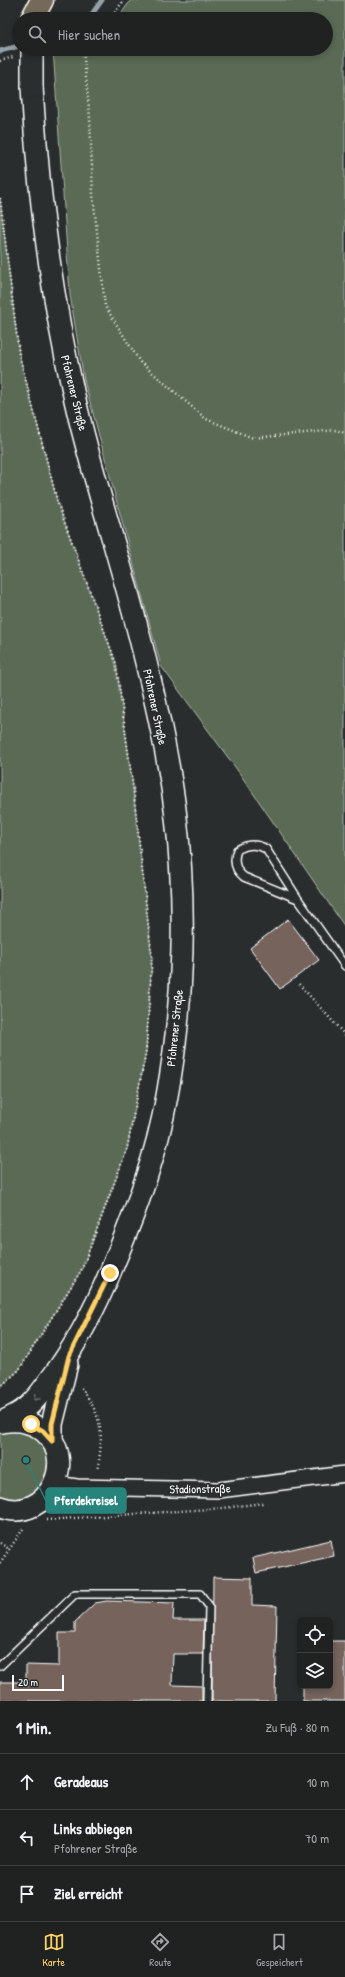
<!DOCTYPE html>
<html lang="de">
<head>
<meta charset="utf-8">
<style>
  body { margin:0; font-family:"Patrick Hand",sans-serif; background:#282a2a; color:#f1f3f6 }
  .controls { position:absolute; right:12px; bottom:12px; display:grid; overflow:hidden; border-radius:6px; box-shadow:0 2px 6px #0003 }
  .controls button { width:36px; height:36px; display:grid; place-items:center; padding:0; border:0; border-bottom:1px solid #3d3f40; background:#202222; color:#f1f3f6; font:20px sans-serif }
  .scale { position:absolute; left:12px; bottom:10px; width:52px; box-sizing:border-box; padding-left:4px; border:2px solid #fff; border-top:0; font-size:11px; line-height:14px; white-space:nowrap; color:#fff; -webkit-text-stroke:3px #2a2d2e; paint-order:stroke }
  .stop { position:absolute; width:12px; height:12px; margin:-9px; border:3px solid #ffd166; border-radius:50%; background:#fff }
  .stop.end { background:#ffd166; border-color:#fff; box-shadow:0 1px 4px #0008 }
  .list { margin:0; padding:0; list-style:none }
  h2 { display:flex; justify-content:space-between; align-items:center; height:52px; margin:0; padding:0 16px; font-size:17px }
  h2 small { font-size:13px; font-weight:400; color:#a2a4a5 }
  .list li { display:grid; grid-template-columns:26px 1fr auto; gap:12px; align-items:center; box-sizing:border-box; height:56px; padding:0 16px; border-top:1px solid #3d3f40 }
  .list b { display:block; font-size:15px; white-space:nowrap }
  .list p { margin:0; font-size:13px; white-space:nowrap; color:#a2a4a5 }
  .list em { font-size:13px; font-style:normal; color:#a2a4a5 }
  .icon { flex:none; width:22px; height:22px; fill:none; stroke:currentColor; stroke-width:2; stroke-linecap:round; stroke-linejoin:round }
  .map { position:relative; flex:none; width:345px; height:1701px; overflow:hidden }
  .search { position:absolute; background:#202222; box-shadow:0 2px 6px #0003; left:12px; right:12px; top:12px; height:44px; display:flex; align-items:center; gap:10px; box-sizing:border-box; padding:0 14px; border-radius:22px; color:#a2a4a5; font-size:15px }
  .sheet { height:220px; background:#202222 }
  nav { display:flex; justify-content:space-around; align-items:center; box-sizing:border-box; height:56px; border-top:1px solid #3d3f40; background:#202222; font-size:11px; color:#a2a4a5 }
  nav a { display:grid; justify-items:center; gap:2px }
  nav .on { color:#ffd166 }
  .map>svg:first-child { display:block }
  .green { fill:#5a6b54; stroke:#acb5aa }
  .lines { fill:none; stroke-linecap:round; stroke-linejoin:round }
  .stream { stroke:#94a3aa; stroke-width:5 }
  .building { fill:#74635c; stroke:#fff }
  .lane-casing { stroke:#fff; stroke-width:10 }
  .street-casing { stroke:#fff; stroke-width:18 }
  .secondary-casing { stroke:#fff; stroke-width:24 }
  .highway-casing { stroke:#fff; stroke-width:25 }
  .path { stroke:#fff; stroke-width:2.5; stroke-dasharray:1 3; stroke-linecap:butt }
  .lane { stroke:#2a2d2e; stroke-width:7 }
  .street { stroke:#2a2d2e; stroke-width:15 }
  .secondary { stroke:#2a2d2e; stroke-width:21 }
  .highway { stroke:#746a5a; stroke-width:22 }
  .secondary-bridge-casing { stroke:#fff; stroke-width:24; stroke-linecap:butt }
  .secondary-bridge { stroke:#2a2d2e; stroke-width:21 }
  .oneway { stroke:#6a6c6d }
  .route { stroke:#ffd166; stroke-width:5 }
  .labels { text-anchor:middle; stroke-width:3.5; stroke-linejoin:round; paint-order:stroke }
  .street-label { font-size:12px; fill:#fff; stroke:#2a2d2e }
  .leader { fill:none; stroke:#27847c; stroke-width:1.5 }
  .callout-dot { fill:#27847c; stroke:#2a2d2e; stroke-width:1.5 }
  .callout { fill:#27847c; stroke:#27847c; stroke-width:1.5 }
  .callout-label { font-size:13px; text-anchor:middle; font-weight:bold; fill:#fff }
</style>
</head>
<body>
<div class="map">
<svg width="345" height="1701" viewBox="0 0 345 1701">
  <rect width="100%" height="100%" fill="#2a2d2e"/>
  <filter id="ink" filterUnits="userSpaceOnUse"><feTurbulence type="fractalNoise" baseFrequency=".025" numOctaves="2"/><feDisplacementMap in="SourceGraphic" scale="8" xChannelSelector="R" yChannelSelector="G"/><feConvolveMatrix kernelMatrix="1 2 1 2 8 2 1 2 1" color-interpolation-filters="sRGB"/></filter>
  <g filter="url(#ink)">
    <g class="green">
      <path d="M131 0H345V927L238 771 161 666 84 380 70 295 53 49H326V19H117Z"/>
      <path d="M0 198 19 354 58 504 116 663 133 787 152 958 146 1051 127 1149 82 1269 19 1370 0 1387Z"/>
      <path d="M13 1426 45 1442 52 1466 43 1489 21 1502 0 1500V1428Z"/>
    </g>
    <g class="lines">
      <g class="stream">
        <path d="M86 19 92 14 102 0"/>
        <path d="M0 51 19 46"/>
      </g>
    </g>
    <g class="building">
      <path d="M288 919 319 960 280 989 250 948Z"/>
      <path d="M331 1540 334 1556 256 1573 253 1558Z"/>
      <path d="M213 1577 252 1578V1605L277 1606 275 1701H212Z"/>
      <path d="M107 1601 174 1603 173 1620H204L203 1654H173L172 1685 202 1686V1701H0V1682H26V1665L59 1666V1633H75V1622L95 1603Z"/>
      <path d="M330 1641H345V1701H303V1686H330Z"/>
    </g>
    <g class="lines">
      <g class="lane-casing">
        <g id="lane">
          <path d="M298 899 244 877C235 870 233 861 237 850 247 844 256 843 266 849L298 899 345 966"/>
          <path d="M0 1666 75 1594H200L209 1606 207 1701"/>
        </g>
      </g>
      <g class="street-casing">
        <path id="street" d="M55 1484 77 1487 219 1490 345 1474"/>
      </g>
      <g class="secondary-casing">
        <g id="secondary">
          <path d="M4 1421C10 1418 16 1415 22 1411 34 1403 42 1391 50 1380 77 1345 97 1305 114 1263 136 1210 157 1154 167 1096 184 1003 187 903 175 809 167 747 152 684 136 623 117 549 92 475 75 400 51 296 38 193 32 87"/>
          <path d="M52 1441V1424L67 1364"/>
          <path d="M0 1507C49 1525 82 1454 38 1427 27 1421 15 1419 2 1422"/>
        </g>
      </g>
      <g class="highway-casing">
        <path id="highway" d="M32 19 42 0"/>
      </g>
      <g class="path">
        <path d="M110 19 124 0"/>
        <path d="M83 49 90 118 93 195 105 306 140 362 206 419 253 438 336 430 345 433"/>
        <path d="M0 61 13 57"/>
        <path d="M0 198 19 354 58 504 116 663 133 787 152 958 146 1051 127 1149 82 1269 19 1370 0 1387"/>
        <path d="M299 984 345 1035"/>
        <path d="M81 1388C103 1416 104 1437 97 1471"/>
        <path d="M46 1520 223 1508 263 1503"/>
        <path d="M0 1543 9 1549"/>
        <path d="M0 1563 23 1529"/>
      </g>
      <use href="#lane" class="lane"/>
      <use href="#street" class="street"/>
      <use href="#secondary" class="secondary"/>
      <use href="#highway" class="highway"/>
      <g class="secondary-bridge-casing">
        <path id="secondary-bridge" d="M32 49V87"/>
      </g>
      <use href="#secondary-bridge" class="secondary-bridge"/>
    </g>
    <defs><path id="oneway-chevron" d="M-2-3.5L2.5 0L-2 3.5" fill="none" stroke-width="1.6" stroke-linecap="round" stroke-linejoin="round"/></defs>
    <use class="oneway" href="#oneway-chevron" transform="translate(36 1398) rotate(133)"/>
  </g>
  <g class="lines" filter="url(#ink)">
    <path class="route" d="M31 1424 43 1431 52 1441V1424L69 1356 110 1273"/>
  </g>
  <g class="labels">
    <g class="street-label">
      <text transform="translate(74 393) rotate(76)" y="4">Pfohrener Straße</text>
      <text transform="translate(155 707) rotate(78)" y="4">Pfohrener Straße</text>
      <text transform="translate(175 1028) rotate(-84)" y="4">Pfohrener Straße</text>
      <text transform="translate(200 1489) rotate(-1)" y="4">Stadionstraße</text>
    </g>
  </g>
  <path class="leader" d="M26 1460L46 1501"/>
  <circle class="callout-dot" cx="26" cy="1460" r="4"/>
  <rect class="callout" x="46" y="1488" width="80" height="25" rx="4"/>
  <g class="callout-label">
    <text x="86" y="1505">Pferdekreisel</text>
  </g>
</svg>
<div class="controls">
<button><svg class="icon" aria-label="locate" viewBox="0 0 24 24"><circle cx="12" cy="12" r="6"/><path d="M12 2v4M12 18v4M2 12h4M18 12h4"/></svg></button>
<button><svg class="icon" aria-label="layers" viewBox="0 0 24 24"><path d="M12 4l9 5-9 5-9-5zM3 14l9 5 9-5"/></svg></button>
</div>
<div class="scale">20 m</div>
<div class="stop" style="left:31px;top:1424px"></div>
<div class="stop end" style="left:110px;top:1273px"></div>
<div class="search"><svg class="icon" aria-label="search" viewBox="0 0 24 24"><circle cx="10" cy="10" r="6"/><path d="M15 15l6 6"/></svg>Hier suchen</div>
</div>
<section class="sheet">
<h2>1 Min.<small>Zu Fuß · 80 m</small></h2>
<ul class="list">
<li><svg class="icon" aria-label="ahead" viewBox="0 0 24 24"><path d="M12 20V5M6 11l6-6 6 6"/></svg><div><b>Geradeaus</b></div><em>10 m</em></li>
<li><svg class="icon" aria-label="left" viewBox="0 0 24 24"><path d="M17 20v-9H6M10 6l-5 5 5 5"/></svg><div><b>Links abbiegen</b><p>Pfohrener Straße</p></div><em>70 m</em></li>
<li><svg class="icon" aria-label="arrive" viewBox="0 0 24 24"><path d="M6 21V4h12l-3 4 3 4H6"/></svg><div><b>Ziel erreicht</b></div></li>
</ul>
</section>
<nav>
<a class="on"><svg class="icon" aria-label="map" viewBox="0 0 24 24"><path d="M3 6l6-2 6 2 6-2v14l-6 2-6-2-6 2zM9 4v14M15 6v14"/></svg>Karte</a>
<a><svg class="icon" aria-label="directions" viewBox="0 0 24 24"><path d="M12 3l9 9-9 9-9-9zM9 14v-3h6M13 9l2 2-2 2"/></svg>Route</a>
<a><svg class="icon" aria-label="saved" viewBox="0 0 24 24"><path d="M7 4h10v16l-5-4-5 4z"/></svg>Gespeichert</a>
</nav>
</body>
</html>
